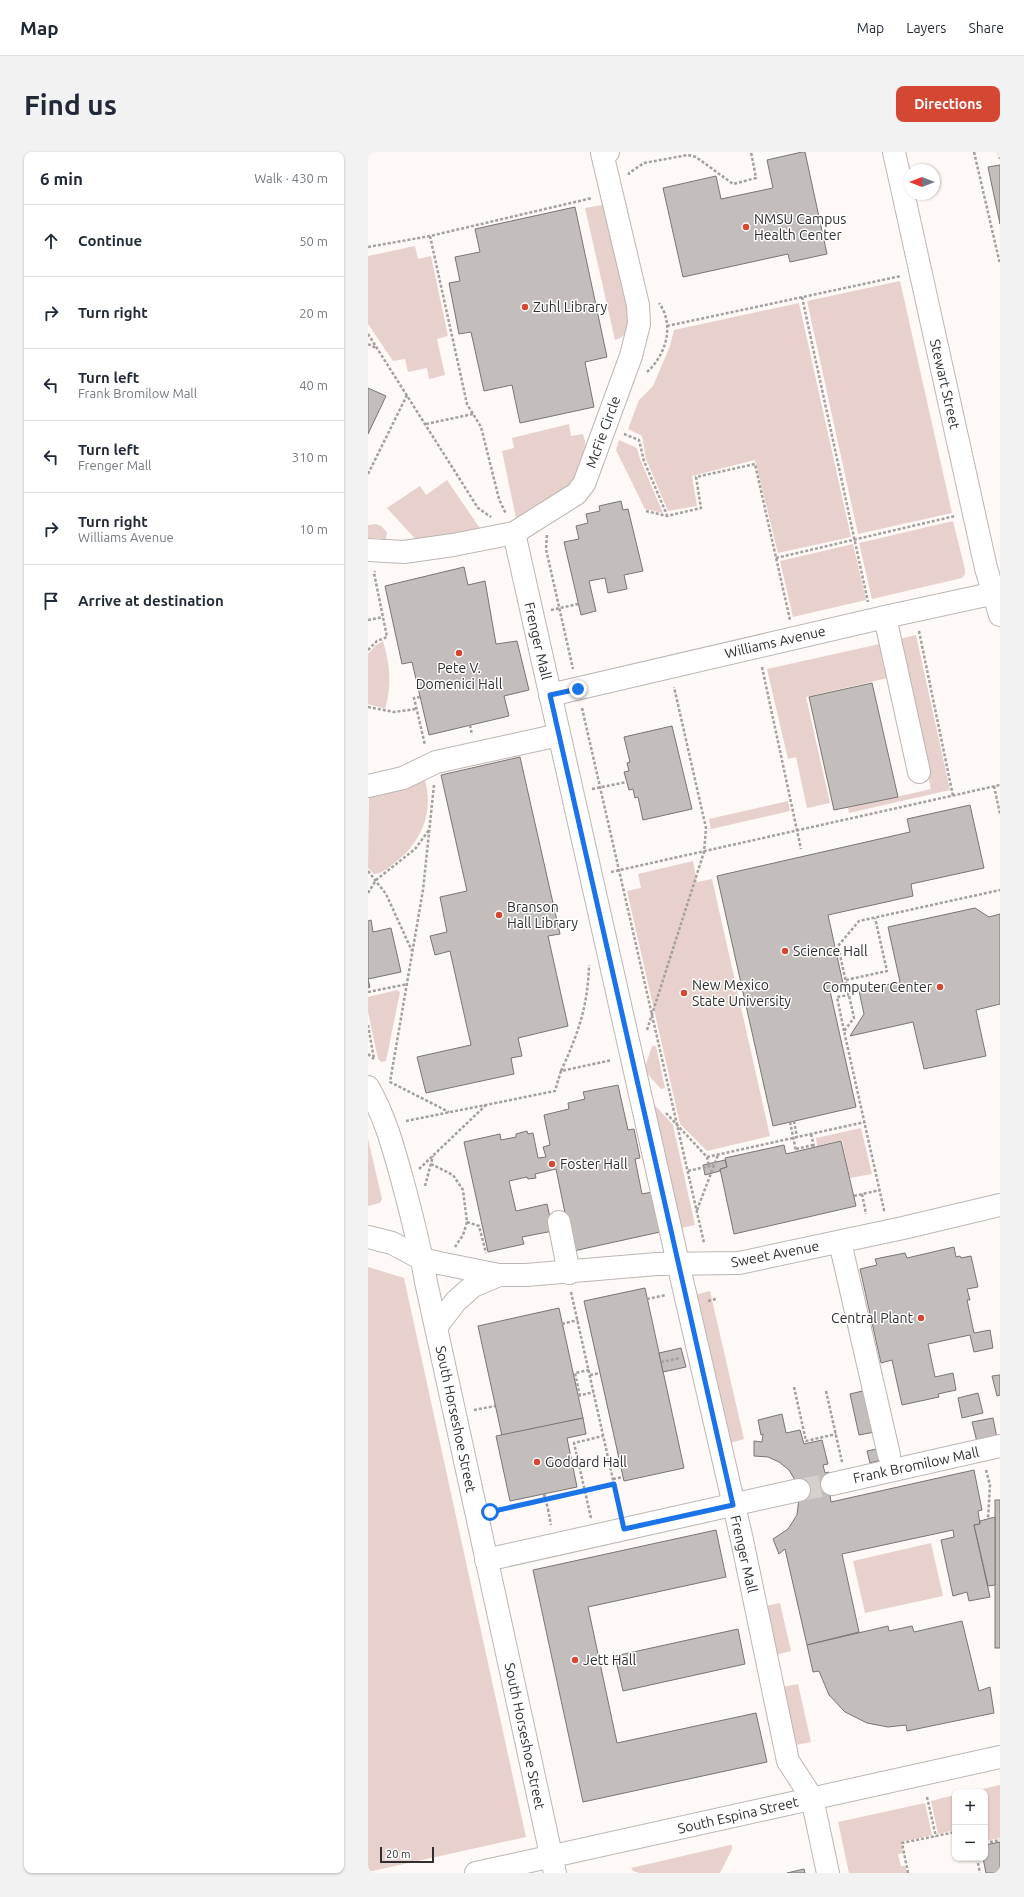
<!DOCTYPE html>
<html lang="en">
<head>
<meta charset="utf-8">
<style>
  body { margin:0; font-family:Ubuntu,sans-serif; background:#f2f2f3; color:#1f2937 }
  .controls { position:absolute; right:12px; bottom:12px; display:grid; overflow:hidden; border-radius:8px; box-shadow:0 1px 3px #0004 }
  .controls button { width:36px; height:36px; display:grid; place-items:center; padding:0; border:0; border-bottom:1px solid #e0e1e3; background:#fff; color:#1f2937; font:20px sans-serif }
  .compass { position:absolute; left:536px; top:12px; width:36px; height:36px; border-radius:50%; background:#fff; box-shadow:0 1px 3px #0004; rotate:270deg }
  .scale { position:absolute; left:12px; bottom:10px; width:54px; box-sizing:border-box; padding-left:4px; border:2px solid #302e2e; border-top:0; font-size:11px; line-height:14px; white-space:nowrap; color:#302e2e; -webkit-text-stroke:3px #fff; paint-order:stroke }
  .stop { position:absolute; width:12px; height:12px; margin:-9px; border:3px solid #1a73e8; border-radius:50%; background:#fff }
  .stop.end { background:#1a73e8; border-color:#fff; box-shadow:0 1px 4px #0008 }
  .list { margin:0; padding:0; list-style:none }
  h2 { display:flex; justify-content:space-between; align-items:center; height:52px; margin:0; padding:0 16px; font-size:17px }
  h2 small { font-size:13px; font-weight:400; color:#747a83 }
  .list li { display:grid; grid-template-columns:26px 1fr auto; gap:12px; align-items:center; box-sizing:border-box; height:72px; padding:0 16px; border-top:1px solid #e0e1e3 }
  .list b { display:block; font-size:15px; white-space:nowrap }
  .list p { margin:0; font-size:13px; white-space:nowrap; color:#747a83 }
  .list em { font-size:13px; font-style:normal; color:#747a83 }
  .icon { flex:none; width:22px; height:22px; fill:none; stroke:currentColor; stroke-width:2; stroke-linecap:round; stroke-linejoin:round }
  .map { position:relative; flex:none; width:632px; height:1721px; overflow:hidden; border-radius:8px }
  header { display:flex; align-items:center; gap:24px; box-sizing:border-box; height:56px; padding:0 20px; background:#fff; border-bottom:1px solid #e0e1e3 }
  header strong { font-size:19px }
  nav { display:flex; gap:22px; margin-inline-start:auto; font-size:14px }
  .intro { display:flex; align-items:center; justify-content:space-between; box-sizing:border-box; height:96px; padding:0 24px }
  h1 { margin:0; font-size:28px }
  .button { padding:10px 18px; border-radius:8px; background:#d34733; color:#fff; font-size:14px; font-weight:700 }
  main { display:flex; gap:24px; padding:0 24px }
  aside { flex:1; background:#fff; border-radius:8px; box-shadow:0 1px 3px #0004 }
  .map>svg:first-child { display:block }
  .green { fill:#e8d1cc }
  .building { fill:#c3bdbc; stroke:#7a7573 }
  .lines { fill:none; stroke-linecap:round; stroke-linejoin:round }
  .minor-tunnel { stroke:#d5d0ce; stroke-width:22; stroke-dasharray:22 11; stroke-linecap:butt }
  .minor-casing { stroke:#bcb5b4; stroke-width:24 }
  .path { stroke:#a4a09f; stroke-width:2.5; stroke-dasharray:3 2; stroke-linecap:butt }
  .minor { stroke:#fff; stroke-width:22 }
  .path-bridge { stroke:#a4a09f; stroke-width:2.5; stroke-dasharray:3 2; stroke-linecap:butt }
  .route { stroke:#1a73e8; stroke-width:5 }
  .poi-dot { fill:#d34733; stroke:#fff; stroke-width:1.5 }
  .labels { text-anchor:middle; stroke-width:3; stroke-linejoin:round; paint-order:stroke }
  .poi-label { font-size:14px; fill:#302e2e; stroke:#fff; text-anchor:start }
  .street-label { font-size:14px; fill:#302e2e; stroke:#fff }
</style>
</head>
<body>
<header>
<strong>Map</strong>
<nav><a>Map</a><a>Layers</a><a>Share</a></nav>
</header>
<div class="intro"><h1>Find us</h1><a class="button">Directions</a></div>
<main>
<aside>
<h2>6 min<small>Walk · 430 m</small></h2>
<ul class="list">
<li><svg class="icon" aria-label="ahead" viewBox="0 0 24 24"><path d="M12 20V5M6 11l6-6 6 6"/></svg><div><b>Continue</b></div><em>50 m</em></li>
<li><svg class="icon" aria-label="right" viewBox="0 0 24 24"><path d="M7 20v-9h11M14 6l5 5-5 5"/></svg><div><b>Turn right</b></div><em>20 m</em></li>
<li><svg class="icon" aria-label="left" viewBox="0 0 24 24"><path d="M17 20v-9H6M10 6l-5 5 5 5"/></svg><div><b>Turn left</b><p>Frank Bromilow Mall</p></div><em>40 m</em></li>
<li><svg class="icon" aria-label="left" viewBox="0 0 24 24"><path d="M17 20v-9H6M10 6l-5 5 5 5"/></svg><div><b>Turn left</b><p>Frenger Mall</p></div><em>310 m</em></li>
<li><svg class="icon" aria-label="right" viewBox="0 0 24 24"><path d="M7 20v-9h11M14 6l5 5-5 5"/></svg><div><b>Turn right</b><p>Williams Avenue</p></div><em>10 m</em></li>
<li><svg class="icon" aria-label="arrive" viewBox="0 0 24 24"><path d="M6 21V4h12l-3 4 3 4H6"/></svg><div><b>Arrive at destination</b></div></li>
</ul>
</aside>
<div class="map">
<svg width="632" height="1721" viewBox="0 0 632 1721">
  <rect width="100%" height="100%" fill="#fef8f6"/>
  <g class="green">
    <path d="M234 53 237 58 262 164C259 176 259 185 247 188L217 56Z"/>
    <path d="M47 94 50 107 63 104 80 184 69 187 77 223 61 227 59 216 40 220 37 207 25 209 0 172V104Z"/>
    <path d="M532 129 584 361 490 382 439 149Z"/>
    <path d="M431 151 483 385 410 401 387 308 324 324 329 354 300 359 278 307 274 284 260 277 271 248 285 234 302 194 306 178Z"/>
    <path d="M201 272 203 284 215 282 219 298 208 329 192 343 148 366 134 299 146 296 144 286Z"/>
    <path d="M251 288 269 296 272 307 295 361 277 357 248 298Z"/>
    <path d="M79 328 113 378 51 391 19 356 52 334 58 343Z"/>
    <path d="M585 369 597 417V422L594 426 504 447 491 391Z"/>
    <path d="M8 372 13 374 19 380 18 388 13 390V386H2L0 389V373Z"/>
    <path d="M485 392 498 448 425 465 412 409Z"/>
    <path d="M548 483 582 638 481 661 480 656 563 637 538 524 527 488Z"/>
    <path d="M15 489C22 513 24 533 17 557L0 552V502L7 494Z"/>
    <path d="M516 491 524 525 438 545 462 651 439 656 428 605 420 607 399 517Z"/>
    <path d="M57 628C66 661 53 692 25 712 20 716 13 722 6 722L0 716 1 641Z"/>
    <path d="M420 649 422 659 343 677 341 667Z"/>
    <path d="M325 709 329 730 344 727 402 984 339 999 312 972 259 739 273 736 270 722Z"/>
    <path d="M29 838 32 840 18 909 13 910 10 907 0 860V845Z"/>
    <path d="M284 894H288L297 936 293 937 276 918Z"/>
    <path d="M284 950 305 973 327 1073 313 1076Z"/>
    <path d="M493 976 504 1022 482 1026 474 988 449 994 448 986Z"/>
    <path d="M0 987 14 1047 12 1051 0 1054Z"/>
    <path d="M0 1115 36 1126 158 1685 0 1720Z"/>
    <path d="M342 1139 376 1287 363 1291 326 1143Z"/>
    <path d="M563 1391 575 1444 497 1461 485 1409Z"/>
    <path d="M412 1451 423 1499 407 1503 397 1454Z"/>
    <path d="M430 1532 443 1590 428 1593 414 1535Z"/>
    <path d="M632 1633V1686L617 1689V1640H602Z"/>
    <path d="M587 1643V1678L570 1682 563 1649Z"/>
    <path d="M557 1651 564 1683 533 1690 535 1701 530 1702 533 1714H537L539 1721H481L470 1670Z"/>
    <path d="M362 1693H364V1697L352 1721H271L265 1719 263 1716Z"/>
  </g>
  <g class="building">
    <path d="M434 0H437L459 102 422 110 420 102 315 125 295 36 348 24 353 47 405 36 399 8Z"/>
    <path d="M632 13V72L620 15Z"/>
    <path d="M207 55 239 205 217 210 226 255 152 271 144 233 116 239 103 180 91 182 81 131 92 129 87 105 112 100 107 77Z"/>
    <path d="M0 236 18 244 0 282Z"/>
    <path d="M253 349 255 358 260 357 275 419 256 423 259 437 240 441 237 426 221 429 228 459 213 463 196 390 211 387 208 374 220 371 218 362 232 359 231 354Z"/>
    <path d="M96 415 100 433 117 429 128 492 149 489 161 538 136 544 141 564 61 583 44 510 34 512 17 434Z"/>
    <path d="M504 531 530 645 466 658 441 545Z"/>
    <path d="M304 574 324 657 275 668 270 645 267 646 265 637 261 638 256 620 261 619 259 611 262 610 256 585Z"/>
    <path d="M152 605 192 782 180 784 200 874 150 886 154 904 143 906 146 922 58 941 49 905 103 893 82 799 67 803 62 784 79 780 72 745 99 739 73 623Z"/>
    <path d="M602 653 616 716 543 732 545 744 460 763 476 836 462 839 488 955 405 974 349 724 542 680 539 667Z"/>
    <path d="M607 756 621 765 632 762V852L608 858 618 904 556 917 545 870 482 884 496 862 491 839 532 830 520 775Z"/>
    <path d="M3 768 5 780 23 776 33 820 0 827 2 835 0 836V769Z"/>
    <path d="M250 933 260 978 266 977 272 1006 267 1007 274 1042 284 1040 292 1080 201 1100 193 1062 197 1061 188 1017 167 1022 168 1026 160 1027 159 1025 141 1029 148 1059 179 1052 185 1079 154 1085 156 1092 120 1100 96 990 132 982 133 988 148 985V982L159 979 160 982 165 981 170 1006 178 1005 175 995 182 993 176 963 201 957 200 951 217 947 215 940Z"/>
    <path d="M473 989 488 1054 366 1082 352 1017 359 1015 357 1006 416 993 418 1002Z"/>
    <path d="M357 1008 359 1015 352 1017V1019L337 1023 335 1013Z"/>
    <path d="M586 1095 588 1105 592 1104 593 1106 603 1104 610 1135 599 1137 602 1148H599L606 1181 622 1178 625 1196 606 1200 602 1183 560 1192 567 1225 585 1221 588 1238 570 1242 571 1245 534 1253 524 1208 513 1211 492 1117 509 1113 507 1107 537 1101 539 1106Z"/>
    <path d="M277 1136 316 1316 256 1329 216 1149Z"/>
    <path d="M191 1156 215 1266 134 1284 110 1174Z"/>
    <path d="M313 1196 318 1215 295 1220 291 1201Z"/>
    <path d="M632 1223V1243L629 1244 624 1224Z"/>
    <path d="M503 1237 512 1279 491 1283 482 1242Z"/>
    <path d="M610 1241 615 1261 594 1266 590 1246Z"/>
    <path d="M414 1262 418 1281 432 1278 436 1292 454 1288 460 1312 455 1313 457 1321 461 1320 466 1342 462 1343 463 1350 606 1318 614 1358 610 1359 612 1372 606 1373 622 1445 601 1449 599 1440 585 1444 573 1388 586 1385 585 1378 474 1402 491 1480 439 1493 417 1397 411 1402 405 1387 420 1377 429 1363 431 1346V1338L427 1328 421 1318 411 1310 400 1305 386 1304V1289L394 1290 395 1282 393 1283 390 1268Z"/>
    <path d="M215 1266 218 1282 199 1286 209 1335 142 1349 128 1284Z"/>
    <path d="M625 1266 629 1286 609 1290 604 1270Z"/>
    <path d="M517 1295 520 1306 502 1311 499 1299Z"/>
    <rect x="627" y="1348" width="5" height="148"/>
    <path d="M627 1365V1433L620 1434 606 1373 612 1372V1369Z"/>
    <path d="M348 1378 358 1425 220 1455 249 1591 388 1561 399 1610 215 1650 165 1418Z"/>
    <path d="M594 1469 611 1539 622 1535 626 1561 539 1579 538 1573 520 1575 499 1571 477 1560 461 1543 451 1519 445 1520 439 1493 520 1474 521 1479 544 1474 546 1480Z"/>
    <path d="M370 1477 377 1512 255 1539 247 1504Z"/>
    <path d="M632 1690V1721H618L615 1706H617V1693Z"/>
    <path d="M436 1717 437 1721H419Z"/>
  </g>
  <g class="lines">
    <path class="minor-tunnel" d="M431 1338 464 1332"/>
    <g class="minor-casing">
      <g id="minor">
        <path d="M526 0 618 416 632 463"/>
        <path d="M146 381 310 1111 374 1388 420 1609 444 1646 460 1721"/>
        <path d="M0 398 36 400 85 393 146 381 208 342 216 332 263 204 271 172 270 153 234 1 240 0"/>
        <path d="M517 465 551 620"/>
        <path d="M182 543 517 465 632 440"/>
        <path d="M0 634 35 626 68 610 191 583"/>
        <path d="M0 935C19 968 27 1002 37 1038 45 1069 53 1099 58 1130L187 1721"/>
        <path d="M191 1070 201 1121"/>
        <path d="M0 1085 24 1091 54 1107 71 1111 131 1123H158L289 1112 371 1111 535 1076 632 1053"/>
        <path d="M472 1090 521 1303"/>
        <path d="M68 1175 88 1149 105 1134 131 1123"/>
        <path d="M464 1332 632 1294"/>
        <path d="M118 1408 431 1338"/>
        <path d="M108 1721 632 1605"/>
      </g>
    </g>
    <g class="path">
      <path d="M606 0 632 112"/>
      <path d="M630 0 632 7"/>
      <path d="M261 23V21L276 11 320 3 328 5 365 32 388 26 383 0"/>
      <path d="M62 84 99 252 113 275 131 347 138 362"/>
      <path d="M0 95 62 84 224 46"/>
      <path d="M434 145 500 450"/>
      <path d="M299 174 533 124"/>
      <path d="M0 182 110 356 123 365"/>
      <path d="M0 192 8 196"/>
      <path d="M279 220C298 203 307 173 291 151"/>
      <path d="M58 272 105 262"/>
      <path d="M256 282 271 288 276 309 299 363"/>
      <path d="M0 322 39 243"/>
      <path d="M278 359 299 364 333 356 328 325 387 312 422 468"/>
      <path d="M179 383 178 397 205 517"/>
      <path d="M408 406 587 364"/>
      <path d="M183 458 210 452"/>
      <path d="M0 468 15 465"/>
      <path d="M551 479 585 644"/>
      <path d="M0 498 9 489 19 485 6 421 7 419"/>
      <path d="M394 515 433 697"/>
      <path d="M52 545 46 546 57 593"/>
      <path d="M0 555 26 560 48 557"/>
      <path d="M214 556 336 1091"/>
      <path d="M102 573 104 583"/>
      <path d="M66 633 55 738 22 930 81 960"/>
      <path d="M626 634 632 662"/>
      <path d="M224 637 259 630"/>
      <path d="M0 719 18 742 44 799"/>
      <path d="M243 720 632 633"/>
      <path d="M0 741 8 728 47 697 61 678"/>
      <path d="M478 828 519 819 507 766"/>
      <path d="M0 840 40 832"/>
      <path d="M0 873 6 907"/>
      <path d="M279 878 336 700 338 676 306 535"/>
      <path d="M476 879 469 845 481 843"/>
      <path d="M0 902 6 907"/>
      <path d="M193 919C210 882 220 854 221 813"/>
      <path d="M298 961 339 1005 341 1014"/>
      <path d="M38 969 187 939 193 919 244 908"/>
      <path d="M426 969 429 985"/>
      <path d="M443 982 446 995"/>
      <path d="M428 997 445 993"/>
      <path d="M339 1005 497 970"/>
      <path d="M63 1012 85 1023 95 1038 99 1070 95 1083 87 1095"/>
      <path d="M51 1017 118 953"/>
      <path d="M320 1019 346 1013"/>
      <path d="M57 1034 65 1004"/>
      <path d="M494 1042 498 1062"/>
      <path d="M486 1044 512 1038"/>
      <path d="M329 1058 350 1003"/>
      <path d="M515 1058H516L476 879 486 866 470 794 491 769 632 738"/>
      <path d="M99 1070 111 1074 118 1101"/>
      <path d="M203 1140 252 1359"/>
      <path d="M279 1147 298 1143"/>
      <path d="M340 1149 348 1147"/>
      <path d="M194 1172 210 1168"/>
      <path d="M293 1210 312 1206"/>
      <path d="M222 1223 232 1221"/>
      <path d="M426 1235 438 1289 468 1282"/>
      <path d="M458 1239 474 1310"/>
      <path d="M210 1244 226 1240"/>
      <path d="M212 1244 207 1221 221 1218"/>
      <path d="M106 1258 127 1254"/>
      <path d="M618 1318 622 1333 620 1367"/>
      <path d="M245 1327 255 1325"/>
      <path d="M176 1342 177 1347"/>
      <path d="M180 1357 183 1373"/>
      <path d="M128 1358 246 1332"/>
      <path d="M223 1366 206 1291 235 1284"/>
      <path d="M594 1637V1640"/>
      <path d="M559 1645 568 1685"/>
      <path d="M617 1691 632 1688"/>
      <path d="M609 1706 612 1721"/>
      <path d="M540 1721 534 1691 587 1680"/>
    </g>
    <use href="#minor" class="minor"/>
    <g class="path-bridge">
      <path d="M422 970 428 999"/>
      <path d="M176 1342 180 1357"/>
    </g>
  </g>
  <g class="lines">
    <path class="route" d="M122 1360 246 1332 256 1377 365 1353 182 543 210 537"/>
  </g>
  <g class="poi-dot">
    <circle cx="378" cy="75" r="4"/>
    <circle cx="157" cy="155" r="4"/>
    <circle cx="91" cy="501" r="4"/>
    <circle cx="131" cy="763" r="4"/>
    <circle cx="417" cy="799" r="4"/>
    <circle cx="572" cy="835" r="4"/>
    <circle cx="316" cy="841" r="4"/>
    <circle cx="184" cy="1012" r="4"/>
    <circle cx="553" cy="1166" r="4"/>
    <circle cx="169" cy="1310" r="4"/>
    <circle cx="207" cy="1508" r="4"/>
  </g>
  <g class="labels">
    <g class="poi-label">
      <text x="386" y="72">NMSU Campus<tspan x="386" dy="16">Health Center</tspan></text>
      <text x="165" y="160">Zuhl Library</text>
      <text x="91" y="521" text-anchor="middle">Pete V.<tspan x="91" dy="16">Domenici Hall</tspan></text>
      <text x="139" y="760">Branson<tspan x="139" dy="16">Hall Library</tspan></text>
      <text x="425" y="804">Science Hall</text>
      <text x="324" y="838">New Mexico<tspan x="324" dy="16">State University</tspan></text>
      <text x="564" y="840" text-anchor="end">Computer Center</text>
      <text x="192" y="1017">Foster Hall</text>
      <text x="545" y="1171" text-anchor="end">Central Plant</text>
      <text x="177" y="1315">Goddard Hall</text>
      <text x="215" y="1513">Jett Hall</text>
    </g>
    <g class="street-label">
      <text transform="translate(577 232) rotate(77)" y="5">Stewart Street</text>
      <text transform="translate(235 280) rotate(-70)" y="5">McFie Circle</text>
      <text transform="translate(170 489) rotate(77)" y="5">Frenger Mall</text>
      <text transform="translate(407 490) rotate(-13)" y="5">Williams Avenue</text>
      <text transform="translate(407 1102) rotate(-11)" y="5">Sweet Avenue</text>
      <text transform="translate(88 1267) rotate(78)" y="5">South Horseshoe Street</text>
      <text transform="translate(548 1313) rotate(-12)" y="5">Frank Bromilow Mall</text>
      <text transform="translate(376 1402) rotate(77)" y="5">Frenger Mall</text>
      <text transform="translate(157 1584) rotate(78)" y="5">South Horseshoe Street</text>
      <text transform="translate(370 1663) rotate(-13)" y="5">South Espina Street</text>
    </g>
  </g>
</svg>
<div class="controls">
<button>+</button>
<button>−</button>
</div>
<svg class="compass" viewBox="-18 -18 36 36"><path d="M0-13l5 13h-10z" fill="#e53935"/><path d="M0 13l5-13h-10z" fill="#747a83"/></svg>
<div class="scale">20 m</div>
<div class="stop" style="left:122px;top:1360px"></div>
<div class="stop end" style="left:210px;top:537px"></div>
</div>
</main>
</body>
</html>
